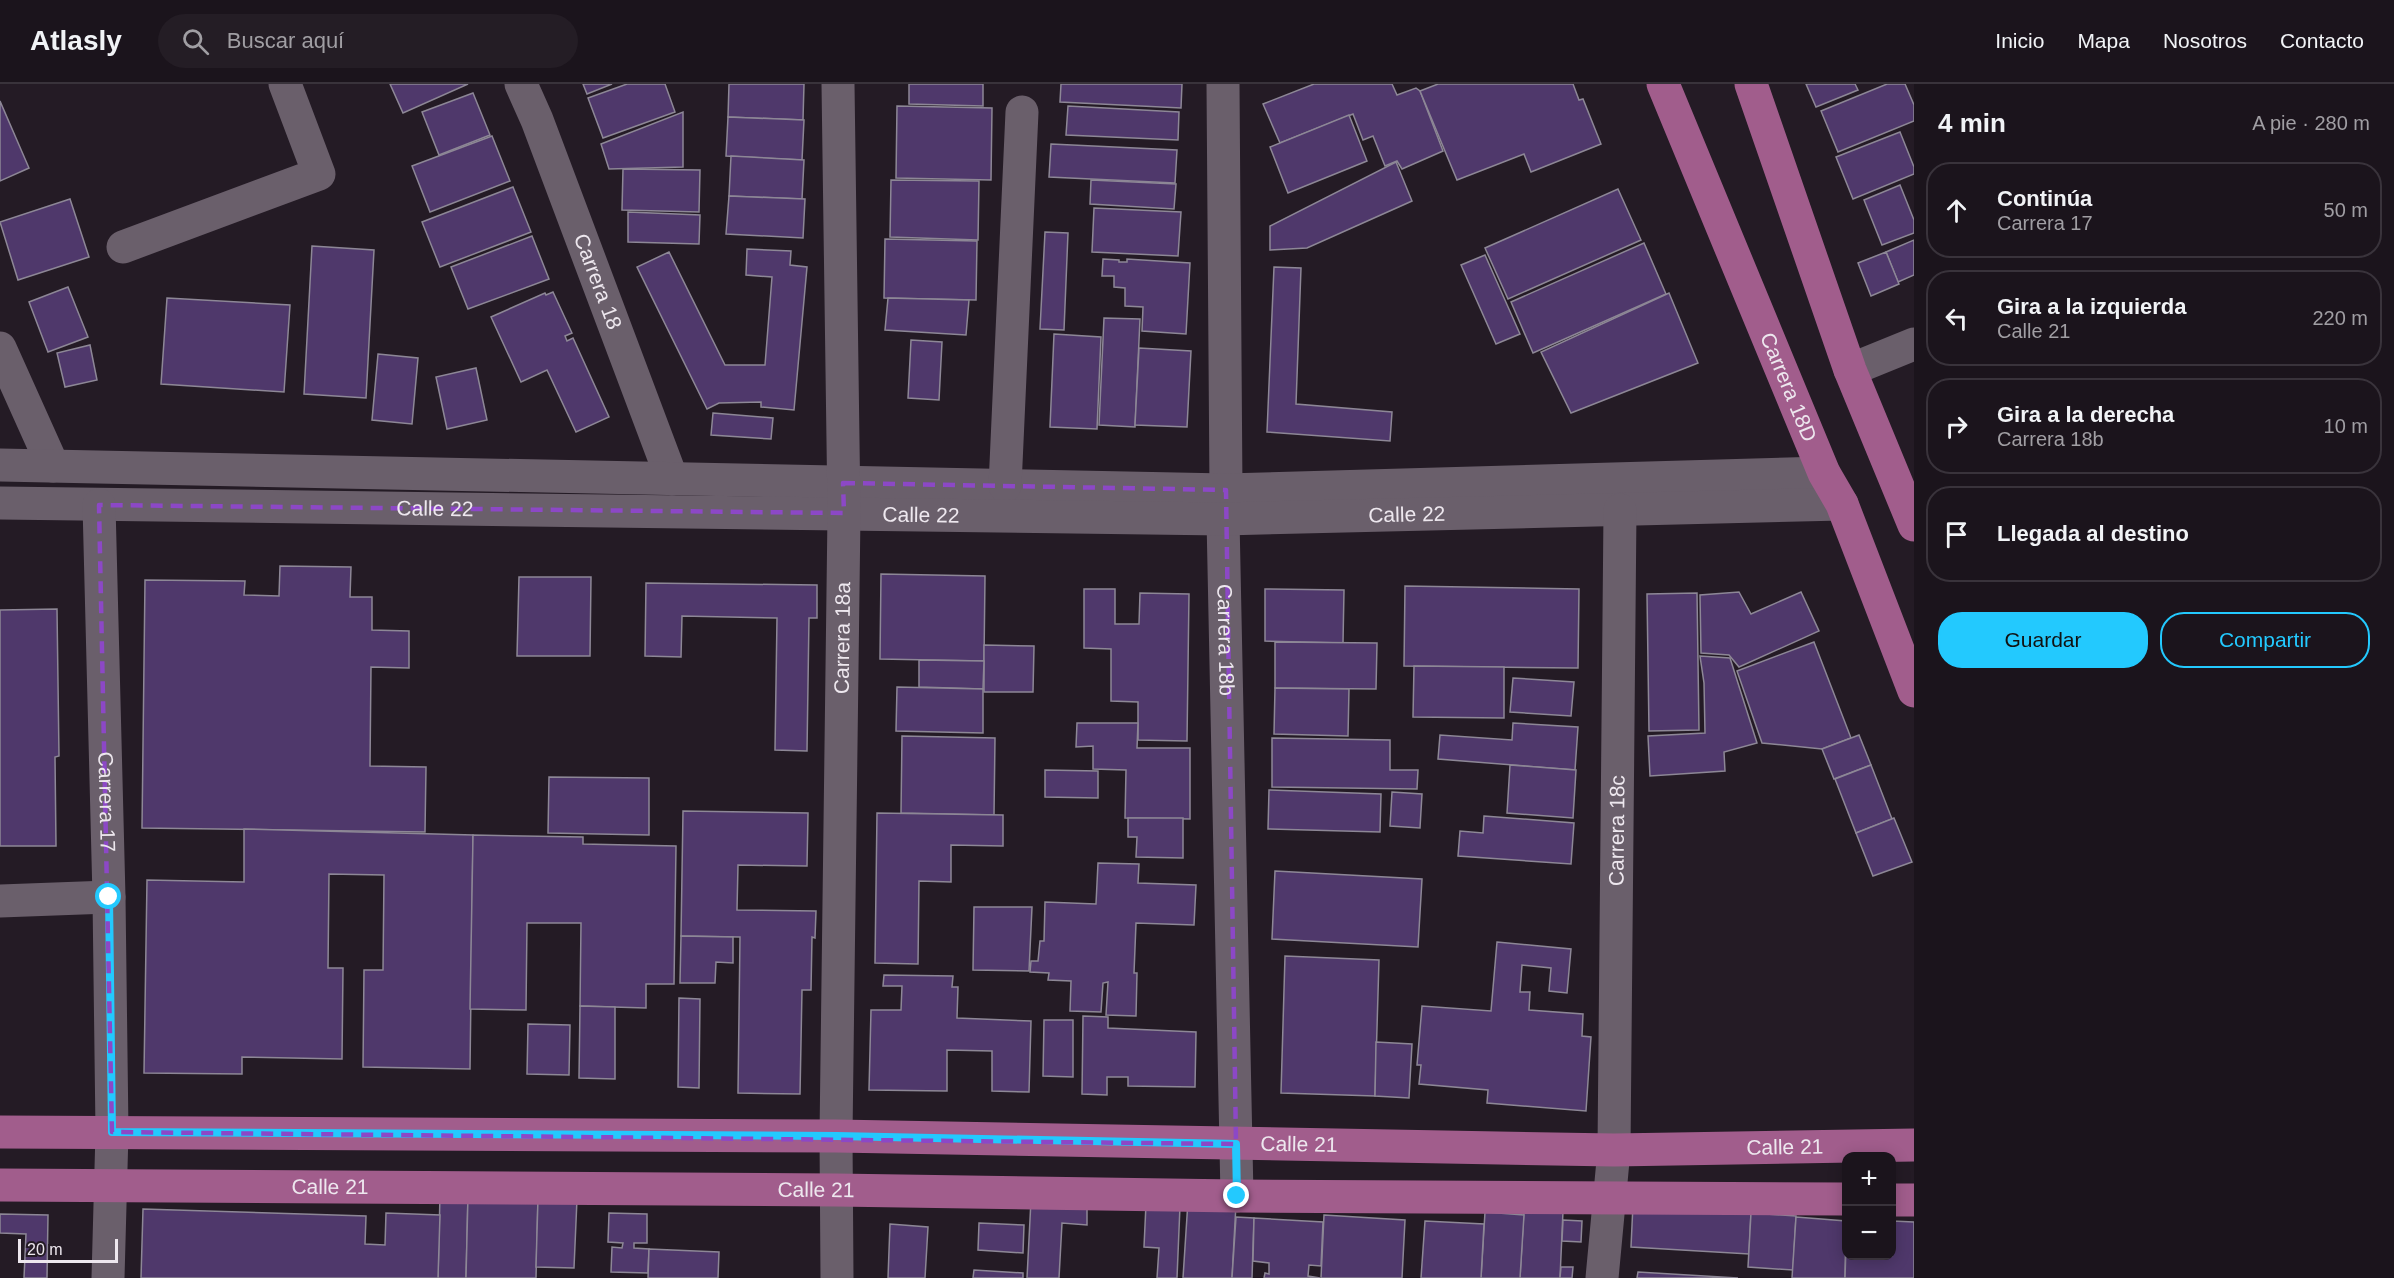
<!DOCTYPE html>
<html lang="es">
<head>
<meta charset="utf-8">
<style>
  body { margin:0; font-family:Arial,sans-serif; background:#241d25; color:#f1f3f6 }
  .controls { position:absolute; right:18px; bottom:18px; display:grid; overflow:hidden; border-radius:12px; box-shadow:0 3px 15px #0003 }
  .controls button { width:54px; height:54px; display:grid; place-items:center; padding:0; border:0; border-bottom:2px solid #39333b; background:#1b141c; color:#f1f3f6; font:30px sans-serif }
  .scale { position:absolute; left:18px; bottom:15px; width:100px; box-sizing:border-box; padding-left:6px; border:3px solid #ede7ee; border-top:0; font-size:16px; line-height:21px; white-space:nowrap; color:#ede7ee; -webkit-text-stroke:4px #241b25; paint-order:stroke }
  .stop { position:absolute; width:18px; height:18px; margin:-14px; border:4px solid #23c9fe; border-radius:50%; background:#fff }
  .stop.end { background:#23c9fe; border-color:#fff; box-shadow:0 2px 6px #0008 }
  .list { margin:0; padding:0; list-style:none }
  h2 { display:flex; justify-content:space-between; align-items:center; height:78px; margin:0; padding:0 24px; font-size:26px }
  h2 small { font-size:20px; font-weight:400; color:#a09ea3 }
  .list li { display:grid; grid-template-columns:39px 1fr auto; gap:18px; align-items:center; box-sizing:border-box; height:96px; margin:0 12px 12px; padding:0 12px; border:2px solid #39333b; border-radius:24px }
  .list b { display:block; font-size:22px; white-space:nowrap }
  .list p { margin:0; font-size:20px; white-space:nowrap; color:#a09ea3 }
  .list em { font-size:20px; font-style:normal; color:#a09ea3 }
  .actions { display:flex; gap:12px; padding:18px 24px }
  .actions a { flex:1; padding:14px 0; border:2px solid #23c9fe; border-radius:24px; text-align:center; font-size:21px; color:#23c9fe }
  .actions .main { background:#23c9fe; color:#111 }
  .icon { flex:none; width:33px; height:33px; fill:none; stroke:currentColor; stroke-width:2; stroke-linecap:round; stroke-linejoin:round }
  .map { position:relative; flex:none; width:1914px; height:1194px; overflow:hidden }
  header { display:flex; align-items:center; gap:36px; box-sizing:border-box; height:84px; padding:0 30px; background:#1b141c; border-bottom:2px solid #39333b }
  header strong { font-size:28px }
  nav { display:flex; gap:33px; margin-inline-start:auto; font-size:21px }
  .search { width:420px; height:54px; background:#241d25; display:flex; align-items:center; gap:15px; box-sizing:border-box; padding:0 21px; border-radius:33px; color:#a09ea3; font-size:22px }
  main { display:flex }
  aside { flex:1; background:#1b141c }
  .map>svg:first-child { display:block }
  .building { fill:#4f386b; stroke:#8d8796; stroke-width:1.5 }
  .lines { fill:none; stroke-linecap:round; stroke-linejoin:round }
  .minor { stroke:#6a5f6b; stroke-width:33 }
  .major { stroke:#a15d8c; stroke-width:33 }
  .route { stroke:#23c9fe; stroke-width:8 }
  .marked { fill:none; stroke:#8c48c6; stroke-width:4.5; stroke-dasharray:12 8; stroke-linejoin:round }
  .labels { text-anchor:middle; stroke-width:4.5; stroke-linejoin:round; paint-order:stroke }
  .street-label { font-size:21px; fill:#ede7ee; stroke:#241b25 }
</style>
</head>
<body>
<header>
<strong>Atlasly</strong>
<div class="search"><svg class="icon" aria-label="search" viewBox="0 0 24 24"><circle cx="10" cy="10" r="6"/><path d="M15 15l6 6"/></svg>Buscar aquí</div>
<nav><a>Inicio</a><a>Mapa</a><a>Nosotros</a><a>Contacto</a></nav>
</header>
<main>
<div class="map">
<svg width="1914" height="1194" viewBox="0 0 1914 1194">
  <rect width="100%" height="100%" fill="#241b25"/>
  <g class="building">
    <path d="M390 0H468L403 29Z"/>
    <path d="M583 0H612L587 10Z"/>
    <path d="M627 0H665L675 28 603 54 588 14Z"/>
    <path d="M729 0H804L803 36 728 33Z"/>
    <path d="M909 0H983V22L909 20Z"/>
    <path d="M1061 0H1182L1181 24 1060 18Z"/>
    <path d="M1314 0H1392L1397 11 1416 4 1420 7 1443 67 1402 85 1397 77 1385 82 1373 52 1363 56 1353 30 1280 59 1263 20Z"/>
    <path d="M1438 0H1573L1579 16 1583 15 1601 60 1531 88 1524 70 1457 96 1420 7Z"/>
    <path d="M1806 0H1855L1858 6 1816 23Z"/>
    <path d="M1887 0H1905L1914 21V37L1838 68 1821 27Z"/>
    <path d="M473 9 490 51 439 71 422 28Z"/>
    <path d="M0 17 29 84 0 97Z"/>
    <path d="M897 22 992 24 991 96 896 94Z"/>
    <path d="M1068 22 1179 28 1178 56 1066 51Z"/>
    <path d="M683 28V83L609 85 601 60Z"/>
    <path d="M1349 31 1367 77 1288 109 1270 63Z"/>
    <path d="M728 33 804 36 802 76 726 72Z"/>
    <path d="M1900 48 1914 83V90L1853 115 1836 73Z"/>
    <path d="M492 52 510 97 430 128 412 82Z"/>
    <path d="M1051 60 1177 66 1175 99 1049 93Z"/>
    <path d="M731 72 804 76 802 115 729 112Z"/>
    <path d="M1396 78 1412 117 1307 164 1270 166V142Z"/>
    <path d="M623 85 700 86 699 128 622 126Z"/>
    <path d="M891 96 979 97 978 156 890 153Z"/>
    <path d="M1091 96 1176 100 1174 125 1090 120Z"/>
    <path d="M1900 101 1914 136V149L1882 161 1864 116Z"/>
    <path d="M513 103 531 148 440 183 422 138Z"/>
    <path d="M1618 105 1641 156 1508 215 1485 164Z"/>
    <path d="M729 112 805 115 803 154 726 150Z"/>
    <path d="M70 115 89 173 18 196 0 138Z"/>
    <path d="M1094 124 1181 128 1178 172 1092 168Z"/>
    <path d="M628 128 700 131 699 160 628 158Z"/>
    <path d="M1045 148 1068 149 1064 246 1040 245Z"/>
    <path d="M532 152 549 195 468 225 451 183Z"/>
    <path d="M885 155 977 157 976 216 884 214Z"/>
    <path d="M1914 156V191L1898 198 1886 168Z"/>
    <path d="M1644 159 1666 210 1533 269 1511 218Z"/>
    <path d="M312 162 374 166 366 314 304 310Z"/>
    <path d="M747 165 791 167 790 181 807 183 794 326 761 323V318L719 319 707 325 637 183 669 168 725 281H765L772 193 746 191Z"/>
    <path d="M1886 168 1899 200 1871 212 1858 179Z"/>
    <path d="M1485 171 1520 250 1496 260 1461 181Z"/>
    <path d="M1103 175 1119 176V178H1127V175L1190 179 1186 250 1142 247 1143 223 1125 222V204L1114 203V192H1102Z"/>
    <path d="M1274 183 1301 184 1296 320 1392 328 1390 357 1267 348Z"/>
    <path d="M68 203 88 253 48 268 29 218Z"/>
    <path d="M553 208 572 249 565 252 567 257 573 254 609 333 576 348 547 286 521 298 491 233 545 209 546 211Z"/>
    <path d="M1669 209 1698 279 1571 329 1541 268Z"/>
    <path d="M167 214 290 221 284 308 161 300Z"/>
    <path d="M888 214 969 216 966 251 885 246Z"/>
    <path d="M1104 234 1140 235 1135 343 1099 341Z"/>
    <path d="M1054 250 1101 253 1097 345 1050 343Z"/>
    <path d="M911 256 942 258 939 316 908 314Z"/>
    <path d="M90 261 97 296 65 303 57 269Z"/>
    <path d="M1139 264 1191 267 1187 343 1135 341Z"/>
    <path d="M378 270 418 274 412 340 372 336Z"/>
    <path d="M476 284 487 336 447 345 436 293Z"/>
    <path d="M713 329 773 334 771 355 711 351Z"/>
    <path d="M280 482 351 483 350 513H372V546L409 547V584L371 583 370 682 426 683 425 748 142 744 145 496 245 497 244 511 279 512Z"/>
    <path d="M881 490 985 492 984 577 880 575Z"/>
    <path d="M519 493H591L590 572H517Z"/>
    <path d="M646 499 817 501V534H809L807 667 775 666 777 534 682 532 681 573 645 572Z"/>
    <path d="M1405 502 1579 505 1578 584 1404 582Z"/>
    <path d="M1084 505H1115V540H1139L1140 509 1189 510 1187 657 1138 656V618L1111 617V565L1084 564Z"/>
    <path d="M1265 505 1344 506 1343 559 1265 557Z"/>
    <path d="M1739 508 1751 530 1801 508 1819 547 1739 583 1729 571 1701 569 1700 511Z"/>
    <path d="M1697 509 1699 646 1649 647 1647 510Z"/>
    <path d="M57 525 59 672 55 673 56 762H0V526Z"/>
    <path d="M1275 558 1377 559 1376 605 1275 604Z"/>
    <path d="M1814 558 1851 654 1822 665 1762 659 1737 587Z"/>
    <path d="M984 561 1034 562 1033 608H984Z"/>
    <path d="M1700 572 1730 574 1757 659 1724 668 1725 687 1650 692 1648 652 1705 649 1704 599Z"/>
    <path d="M919 576 984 577 983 605 919 603Z"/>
    <path d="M1414 582 1504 583V634L1413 633Z"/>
    <path d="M1513 594 1574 598 1571 632 1510 628Z"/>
    <path d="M897 603 983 605V649L896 647Z"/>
    <path d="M1275 604 1349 605 1348 652 1274 650Z"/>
    <path d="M1077 639H1138L1137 664H1190V735L1125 734 1126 686 1093 685V662L1076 663Z"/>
    <path d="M1513 639 1578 643 1575 686 1438 675 1440 651 1512 656Z"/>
    <path d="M1859 651 1871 681 1834 695 1822 665Z"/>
    <path d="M902 652 995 654 994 731 901 729Z"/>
    <path d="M1272 654 1390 656V686H1418L1417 705 1272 703Z"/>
    <path d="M1510 681 1576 686 1573 734 1507 729Z"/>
    <path d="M1871 681 1892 735 1856 749 1835 695Z"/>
    <path d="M1045 686 1098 687V714L1045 713Z"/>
    <path d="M549 693 649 694V751L548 749Z"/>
    <path d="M1269 706 1381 710 1380 748 1268 745Z"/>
    <path d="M1392 708 1422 710 1420 744 1390 742Z"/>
    <path d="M683 727 808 729 807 782 738 781 737 826 816 827 815 854 812 853 811 906H802L800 1010 738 1009 740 853 681 852Z"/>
    <path d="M877 729 1003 731V762L951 761V798L919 797 918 880 875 879Z"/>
    <path d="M1484 732 1574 739 1571 780 1458 772 1460 747 1483 749Z"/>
    <path d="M1128 734H1183V774L1136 773 1137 753H1128Z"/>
    <path d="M1894 734 1912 778 1873 792 1856 749Z"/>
    <path d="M244 745 473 751 470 985 363 983 364 886H383L384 791 329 790 328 884H343L342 975 242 973V990L144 989 147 796 244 798Z"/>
    <path d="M473 751 583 753V760L676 762 674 900H646V924L580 922 581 839H527L526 926 470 925Z"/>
    <path d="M1098 779 1139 780 1138 799 1196 801 1194 841 1136 839 1134 889H1137L1136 932 1106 931 1108 898 1103 899 1101 928 1070 927 1071 897 1048 896 1049 889 1030 888 1031 877H1038L1040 857H1044L1045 818 1096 820Z"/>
    <path d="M1275 787 1422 795 1418 863 1272 855Z"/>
    <path d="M974 823H1032L1029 887 973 886Z"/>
    <path d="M681 852 733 853V879L716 878 715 899H680Z"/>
    <path d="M1497 858 1571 865 1567 909 1549 907 1551 884 1522 881 1520 908H1530L1529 926 1583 930 1582 952 1591 953 1586 1027 1487 1019 1488 1006 1419 1000 1421 981H1417L1422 922 1491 927Z"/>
    <path d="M1285 872 1379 876 1375 1012 1281 1009Z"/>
    <path d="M884 891 953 892 952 903H958L957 934 1031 937 1029 1008 992 1007V967L947 966V1007L869 1006 871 926H901L902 902H883Z"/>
    <path d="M679 914 700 915 699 1004 678 1003Z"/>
    <path d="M580 922 615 923V995L579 994Z"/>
    <path d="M1083 932 1108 933V944L1196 948 1195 1003 1128 1002V993H1107V1011L1082 1010Z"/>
    <path d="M1044 936H1073V993L1043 992Z"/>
    <path d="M528 940 570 941 569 991 527 990Z"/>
    <path d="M1376 958 1412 960 1409 1014 1375 1012Z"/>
    <path d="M440 1111H468L466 1194H438Z"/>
    <path d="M468 1111 538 1114 536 1194H466Z"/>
    <path d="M538 1114 577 1115 574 1184 536 1183Z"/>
    <path d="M1031 1116 1087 1118V1141L1062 1139 1059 1194H1027Z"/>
    <path d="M1188 1117 1236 1120 1232 1194H1183Z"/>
    <path d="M1146 1120 1180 1122 1177 1194H1157L1159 1164 1144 1163Z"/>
    <path d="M1633 1120 1751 1128 1749 1170 1631 1163Z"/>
    <path d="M143 1125 366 1132 365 1160 385 1161 386 1129 440 1131 438 1194H141Z"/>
    <path d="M1524 1125 1563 1127 1560 1194H1520Z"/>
    <path d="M1485 1128 1524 1131 1520 1194H1481Z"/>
    <path d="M609 1129 647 1130V1159H634V1164L649 1165 648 1189 611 1188 612 1163 622 1164 623 1159 608 1158Z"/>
    <path d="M1751 1129 1796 1132 1793 1186 1748 1183Z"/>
    <path d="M0 1130 48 1131 47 1194H24L26 1150 0 1149Z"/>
    <path d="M1324 1131 1405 1136 1402 1194H1321Z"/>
    <path d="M1236 1133 1254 1134 1252 1194H1232Z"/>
    <path d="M1796 1133 1846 1137 1845 1194H1792Z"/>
    <path d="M1254 1134 1323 1138 1321 1182 1309 1181 1308 1192 1320 1194H1264L1265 1189 1269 1190V1179L1253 1177Z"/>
    <path d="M1563 1136 1582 1137 1581 1158 1562 1157Z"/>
    <path d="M1425 1137 1484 1140 1481 1194H1421Z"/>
    <path d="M1892 1137 1914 1138V1194H1845L1846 1163V1172H1892Z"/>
    <path d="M979 1139 1024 1141 1023 1169 978 1166Z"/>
    <path d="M890 1140 928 1143 925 1194H888Z"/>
    <path d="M649 1165 719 1168 718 1194H648Z"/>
    <path d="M1561 1183H1573L1572 1194H1560Z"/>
    <path d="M974 1186 1023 1189V1194H973Z"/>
    <path d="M1638 1188 1738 1194H1637Z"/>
  </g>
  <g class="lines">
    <g class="minor">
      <path id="s1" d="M521 0 537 36 672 395"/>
      <path id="s2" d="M1223 0 1226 406 1223 435 1237 1112"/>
      <path d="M123 163 319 90 285 0"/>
      <path d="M0 264 53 382"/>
      <path d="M1850 286 1914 260"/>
      <path d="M0 381 1226 406 1824 389"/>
      <path d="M1005 402 1022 28"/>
      <path id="s3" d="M0 419 1223 435 1842 420"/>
      <path id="s4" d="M99 421 109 813 112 1048 108 1194"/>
      <path d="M0 817 109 813"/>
      <path id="s5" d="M837 1194 836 1052 844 429 838 0"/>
      <path id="s6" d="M1602 1194 1614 1066 1620 426"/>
    </g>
    <g class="major">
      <path id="s7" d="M1663 0 1824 389 1842 420 1914 607"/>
      <path d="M1751 0 1850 286 1914 441"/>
      <path id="s8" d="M0 1048 836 1052 1614 1066 1914 1061"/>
      <path id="s9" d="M0 1101 836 1106 1237 1112 1846 1115"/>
      <path d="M1892 1116H1914"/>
    </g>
  </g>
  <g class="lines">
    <path class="route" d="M109 813 112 1048 837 1052 1236 1060 1237 1112"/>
  </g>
  <path class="marked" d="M843 399 1226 406 1236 1060 112 1048 99 421 844 429Z"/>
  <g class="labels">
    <g class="street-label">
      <text dy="7" stroke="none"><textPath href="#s1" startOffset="212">Carrera 18</textPath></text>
      <text dy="7" stroke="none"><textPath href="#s7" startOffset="328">Carrera 18D</textPath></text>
      <text dy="7" stroke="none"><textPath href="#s3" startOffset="435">Calle 22</textPath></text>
      <text dy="7" stroke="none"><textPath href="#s3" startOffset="921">Calle 22</textPath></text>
      <text dy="7" stroke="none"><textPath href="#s3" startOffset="1407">Calle 22</textPath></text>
      <text dy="7" stroke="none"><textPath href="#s5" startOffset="640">Carrera 18a</textPath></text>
      <text dy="7" stroke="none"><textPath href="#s2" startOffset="556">Carrera 18b</textPath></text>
      <text dy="7" stroke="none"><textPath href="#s4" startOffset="297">Carrera 17</textPath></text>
      <text dy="7" stroke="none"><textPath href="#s6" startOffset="448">Carrera 18c</textPath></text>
      <text dy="7" stroke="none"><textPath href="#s8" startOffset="1299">Calle 21</textPath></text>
      <text dy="7" stroke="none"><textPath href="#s8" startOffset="1785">Calle 21</textPath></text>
      <text dy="7" stroke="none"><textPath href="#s9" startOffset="330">Calle 21</textPath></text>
      <text dy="7" stroke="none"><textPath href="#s9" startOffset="816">Calle 21</textPath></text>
    </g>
  </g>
</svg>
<div class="controls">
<button>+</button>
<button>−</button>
</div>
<div class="scale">20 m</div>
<div class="stop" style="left:109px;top:813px"></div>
<div class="stop end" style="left:1237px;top:1112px"></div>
</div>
<aside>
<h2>4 min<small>A pie · 280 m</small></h2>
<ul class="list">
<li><svg class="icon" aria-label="ahead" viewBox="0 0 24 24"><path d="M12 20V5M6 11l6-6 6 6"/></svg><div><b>Continúa</b><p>Carrera 17</p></div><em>50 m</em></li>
<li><svg class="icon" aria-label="left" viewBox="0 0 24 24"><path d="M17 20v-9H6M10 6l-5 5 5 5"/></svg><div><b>Gira a la izquierda</b><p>Calle 21</p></div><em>220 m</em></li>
<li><svg class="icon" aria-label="right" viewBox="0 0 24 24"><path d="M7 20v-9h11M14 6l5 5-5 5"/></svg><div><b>Gira a la derecha</b><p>Carrera 18b</p></div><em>10 m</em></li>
<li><svg class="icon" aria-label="arrive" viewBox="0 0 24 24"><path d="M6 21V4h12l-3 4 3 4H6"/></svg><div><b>Llegada al destino</b></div></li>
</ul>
<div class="actions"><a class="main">Guardar</a><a>Compartir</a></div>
</aside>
</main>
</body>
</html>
